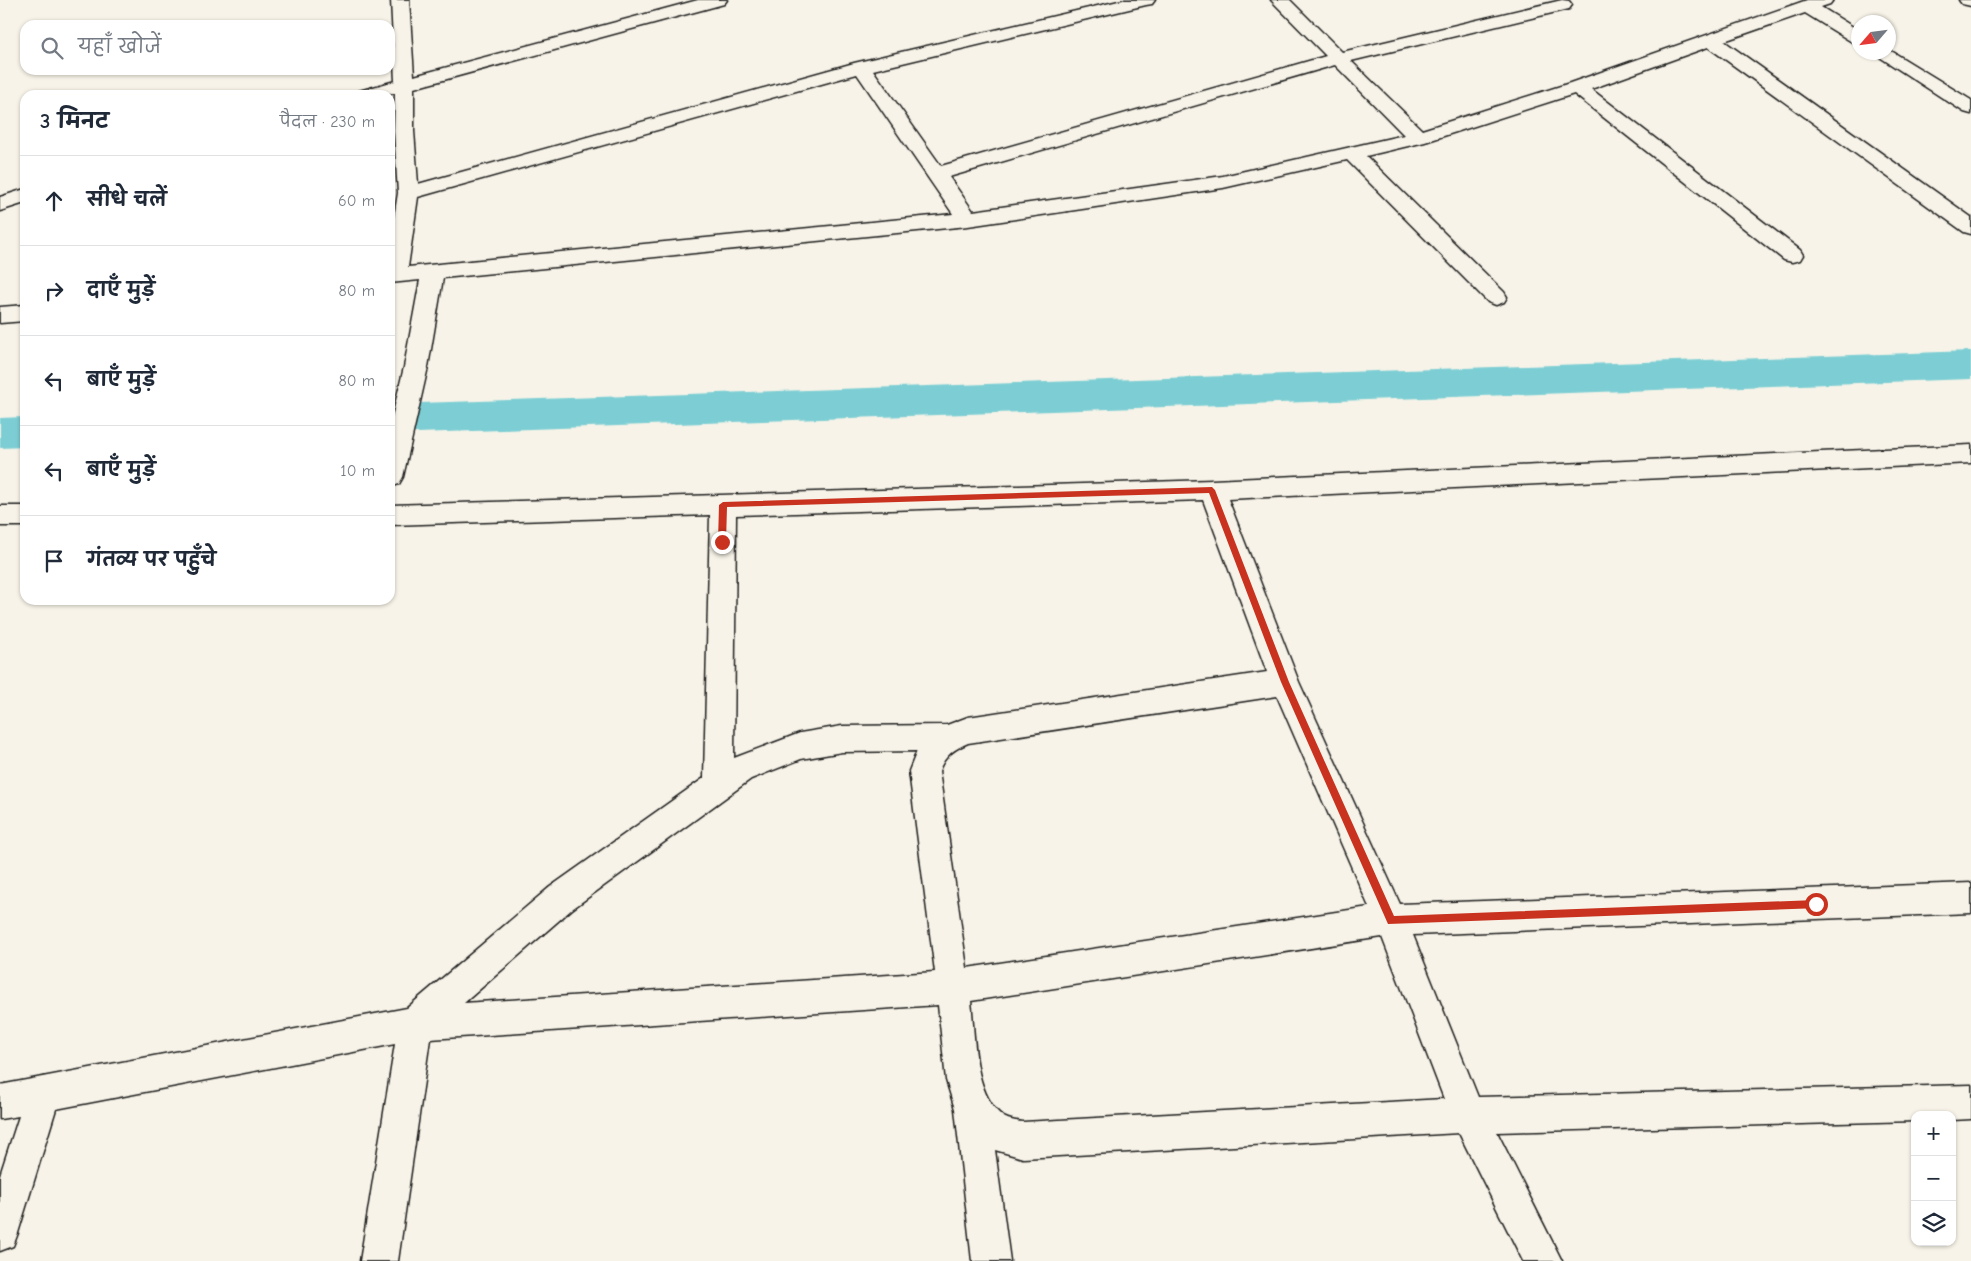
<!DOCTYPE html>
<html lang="hi">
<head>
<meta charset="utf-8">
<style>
  body { margin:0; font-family:"Comic Neue","Playpen Sans Deva",sans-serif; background:#f6f6f7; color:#1f2937 }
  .controls { position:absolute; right:15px; bottom:15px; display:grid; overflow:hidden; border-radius:10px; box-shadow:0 1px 4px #0004 }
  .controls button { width:45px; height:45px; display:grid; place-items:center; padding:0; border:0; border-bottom:1px solid #e0e1e3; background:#fff; color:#1f2937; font:25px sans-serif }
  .compass { position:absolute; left:1851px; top:15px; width:45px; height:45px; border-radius:50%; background:#fff; box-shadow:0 1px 4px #0004; rotate:242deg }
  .stop { position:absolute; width:15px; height:15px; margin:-11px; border:4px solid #c8321e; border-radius:50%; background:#fff }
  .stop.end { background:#c8321e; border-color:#fff; box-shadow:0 1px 5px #0008 }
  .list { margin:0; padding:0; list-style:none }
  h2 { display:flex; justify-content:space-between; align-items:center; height:65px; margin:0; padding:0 20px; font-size:21px }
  h2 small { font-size:16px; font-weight:400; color:#747a83 }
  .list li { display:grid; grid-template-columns:32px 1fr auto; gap:15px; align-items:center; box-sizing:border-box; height:90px; padding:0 20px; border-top:1px solid #e0e1e3 }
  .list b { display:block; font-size:19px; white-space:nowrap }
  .list em { font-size:16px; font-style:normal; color:#747a83 }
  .icon { flex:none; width:28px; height:28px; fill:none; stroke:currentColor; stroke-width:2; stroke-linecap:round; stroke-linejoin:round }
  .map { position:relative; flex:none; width:1971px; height:1261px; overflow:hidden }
  .search { position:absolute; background:#fff; box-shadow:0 1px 4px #0004; left:20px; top:20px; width:375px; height:55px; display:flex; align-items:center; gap:12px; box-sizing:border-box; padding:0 18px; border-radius:15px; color:#747a83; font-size:19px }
  .panel { position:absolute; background:#fff; box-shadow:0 1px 4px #0004; left:20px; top:90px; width:375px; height:515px; border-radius:15px }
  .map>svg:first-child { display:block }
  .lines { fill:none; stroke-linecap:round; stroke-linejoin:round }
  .canal { fill:#7dced4; fill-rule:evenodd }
  .minor-casing { stroke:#1c1c1c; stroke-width:3 }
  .minor { fill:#f7f3e8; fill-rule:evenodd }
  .route { fill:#c8321e }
</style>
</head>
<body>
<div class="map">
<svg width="1971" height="1261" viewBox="0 0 1971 1261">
  <rect width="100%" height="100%" fill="#f7f3e8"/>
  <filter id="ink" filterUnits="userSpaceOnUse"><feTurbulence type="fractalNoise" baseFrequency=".02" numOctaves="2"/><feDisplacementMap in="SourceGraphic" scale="10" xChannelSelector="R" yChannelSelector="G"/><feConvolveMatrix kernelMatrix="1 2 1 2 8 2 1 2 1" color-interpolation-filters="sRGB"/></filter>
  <g filter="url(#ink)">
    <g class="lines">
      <g class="canal">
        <path d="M1971 351V379L390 434V404Z"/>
        <path d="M25 417V447L0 448V418Z"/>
      </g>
      <g class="minor-casing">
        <g id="minor">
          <path d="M391 0H409L414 76 698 0H727L724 4 414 88V131L418 184 854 63 1123 0H1155L1152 4 1146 5 873 70 941 166 1326 56 1271 0H1290L1342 52 1562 0 1569 1 1572 5 1569 9 1351 61 1422 130 1570 83 1807 0H1833L1830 4 1821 7 1858 30V43L1852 42 1805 13 1724 41 1971 217V234L1964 232 1708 47 1591 89 1800 250 1803 255 1800 260 1792 262 1784 260 1574 94 1425 142 1366 156 1504 292 1507 297 1504 302 1496 305 1488 302 1347 160 1223 188 968 226 443 278 428 367 403 477 399 484 390 487V426L404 367 420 280 390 283V243L398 193 394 131 395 93 356 95 359 91 395 81ZM1335 65 1404 135 1223 176 973 211 949 177ZM857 74 953 214 408 267 418 197Z"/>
          <path d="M1959 0H1971V6L1962 4Z"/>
          <path d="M1888 49 1971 100V114L1964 112 1872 52H1888Z"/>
          <path d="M25 189V203L0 211V197Z"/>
          <path d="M25 305V321L0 323V307Z"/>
          <path d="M1971 445V463L1228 499 1299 682 1400 904 1971 883V913L1413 935 1478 1097 1971 1085V1119L1952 1120V1115H1915V1121L1497 1132 1562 1261H1523L1459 1133 1023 1158 995 1150 1010 1261H972L955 1109 946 1080 938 1005 430 1039 398 1261H360L395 1044 56 1109 18 1233 13 1246 0 1251V1175L19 1116 0 1119V1085L407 1008 550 887 704 778 710 515 390 525V505L1212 480ZM1203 500 1267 672 968 717 947 725 842 726 800 733 734 758 736 515ZM1277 696 1369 907 967 968 939 771C944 756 954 749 968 743ZM917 751 909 771 935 972 464 1003 572 909 751 779 801 759 842 752ZM1382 937 1444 1099 1023 1122C1016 1121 1006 1120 1001 1115 973 1091 975 1036 971 1001Z"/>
          <rect x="0" y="506" width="25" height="20"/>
        </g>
      </g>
      <use href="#minor" class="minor"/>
    </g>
  </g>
  <path class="route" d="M1212 487 1215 490 1289 682 1394 916 1816 900 1821 904 1820 908 1388 924 1281 682 1209 493 727 507 726 542 722 545 718 542 719 505 723 502Z"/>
</svg>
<div class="controls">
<button>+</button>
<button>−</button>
<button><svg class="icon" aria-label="layers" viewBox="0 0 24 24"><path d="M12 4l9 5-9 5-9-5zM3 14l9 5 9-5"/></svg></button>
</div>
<svg class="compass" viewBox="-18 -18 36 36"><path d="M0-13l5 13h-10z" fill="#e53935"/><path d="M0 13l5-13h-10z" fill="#747a83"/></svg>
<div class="stop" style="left:1816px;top:904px"></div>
<div class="stop end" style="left:722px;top:542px"></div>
<div class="search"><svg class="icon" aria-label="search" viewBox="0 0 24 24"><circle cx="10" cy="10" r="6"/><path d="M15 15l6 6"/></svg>यहाँ खोजें</div>
<section class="panel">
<h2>3 मिनट<small>पैदल · 230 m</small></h2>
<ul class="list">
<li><svg class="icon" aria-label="ahead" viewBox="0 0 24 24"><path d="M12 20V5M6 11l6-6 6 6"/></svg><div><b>सीधे चलें</b></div><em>60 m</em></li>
<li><svg class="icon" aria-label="right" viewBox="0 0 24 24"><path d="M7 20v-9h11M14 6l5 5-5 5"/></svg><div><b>दाएँ मुड़ें</b></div><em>80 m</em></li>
<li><svg class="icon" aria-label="left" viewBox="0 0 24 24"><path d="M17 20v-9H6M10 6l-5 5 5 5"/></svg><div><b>बाएँ मुड़ें</b></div><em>80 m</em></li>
<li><svg class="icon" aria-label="left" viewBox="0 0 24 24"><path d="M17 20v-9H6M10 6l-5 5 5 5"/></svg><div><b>बाएँ मुड़ें</b></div><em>10 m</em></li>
<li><svg class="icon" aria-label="arrive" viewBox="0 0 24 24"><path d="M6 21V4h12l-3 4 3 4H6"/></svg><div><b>गंतव्य पर पहुँचे</b></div></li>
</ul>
</section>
</div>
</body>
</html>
